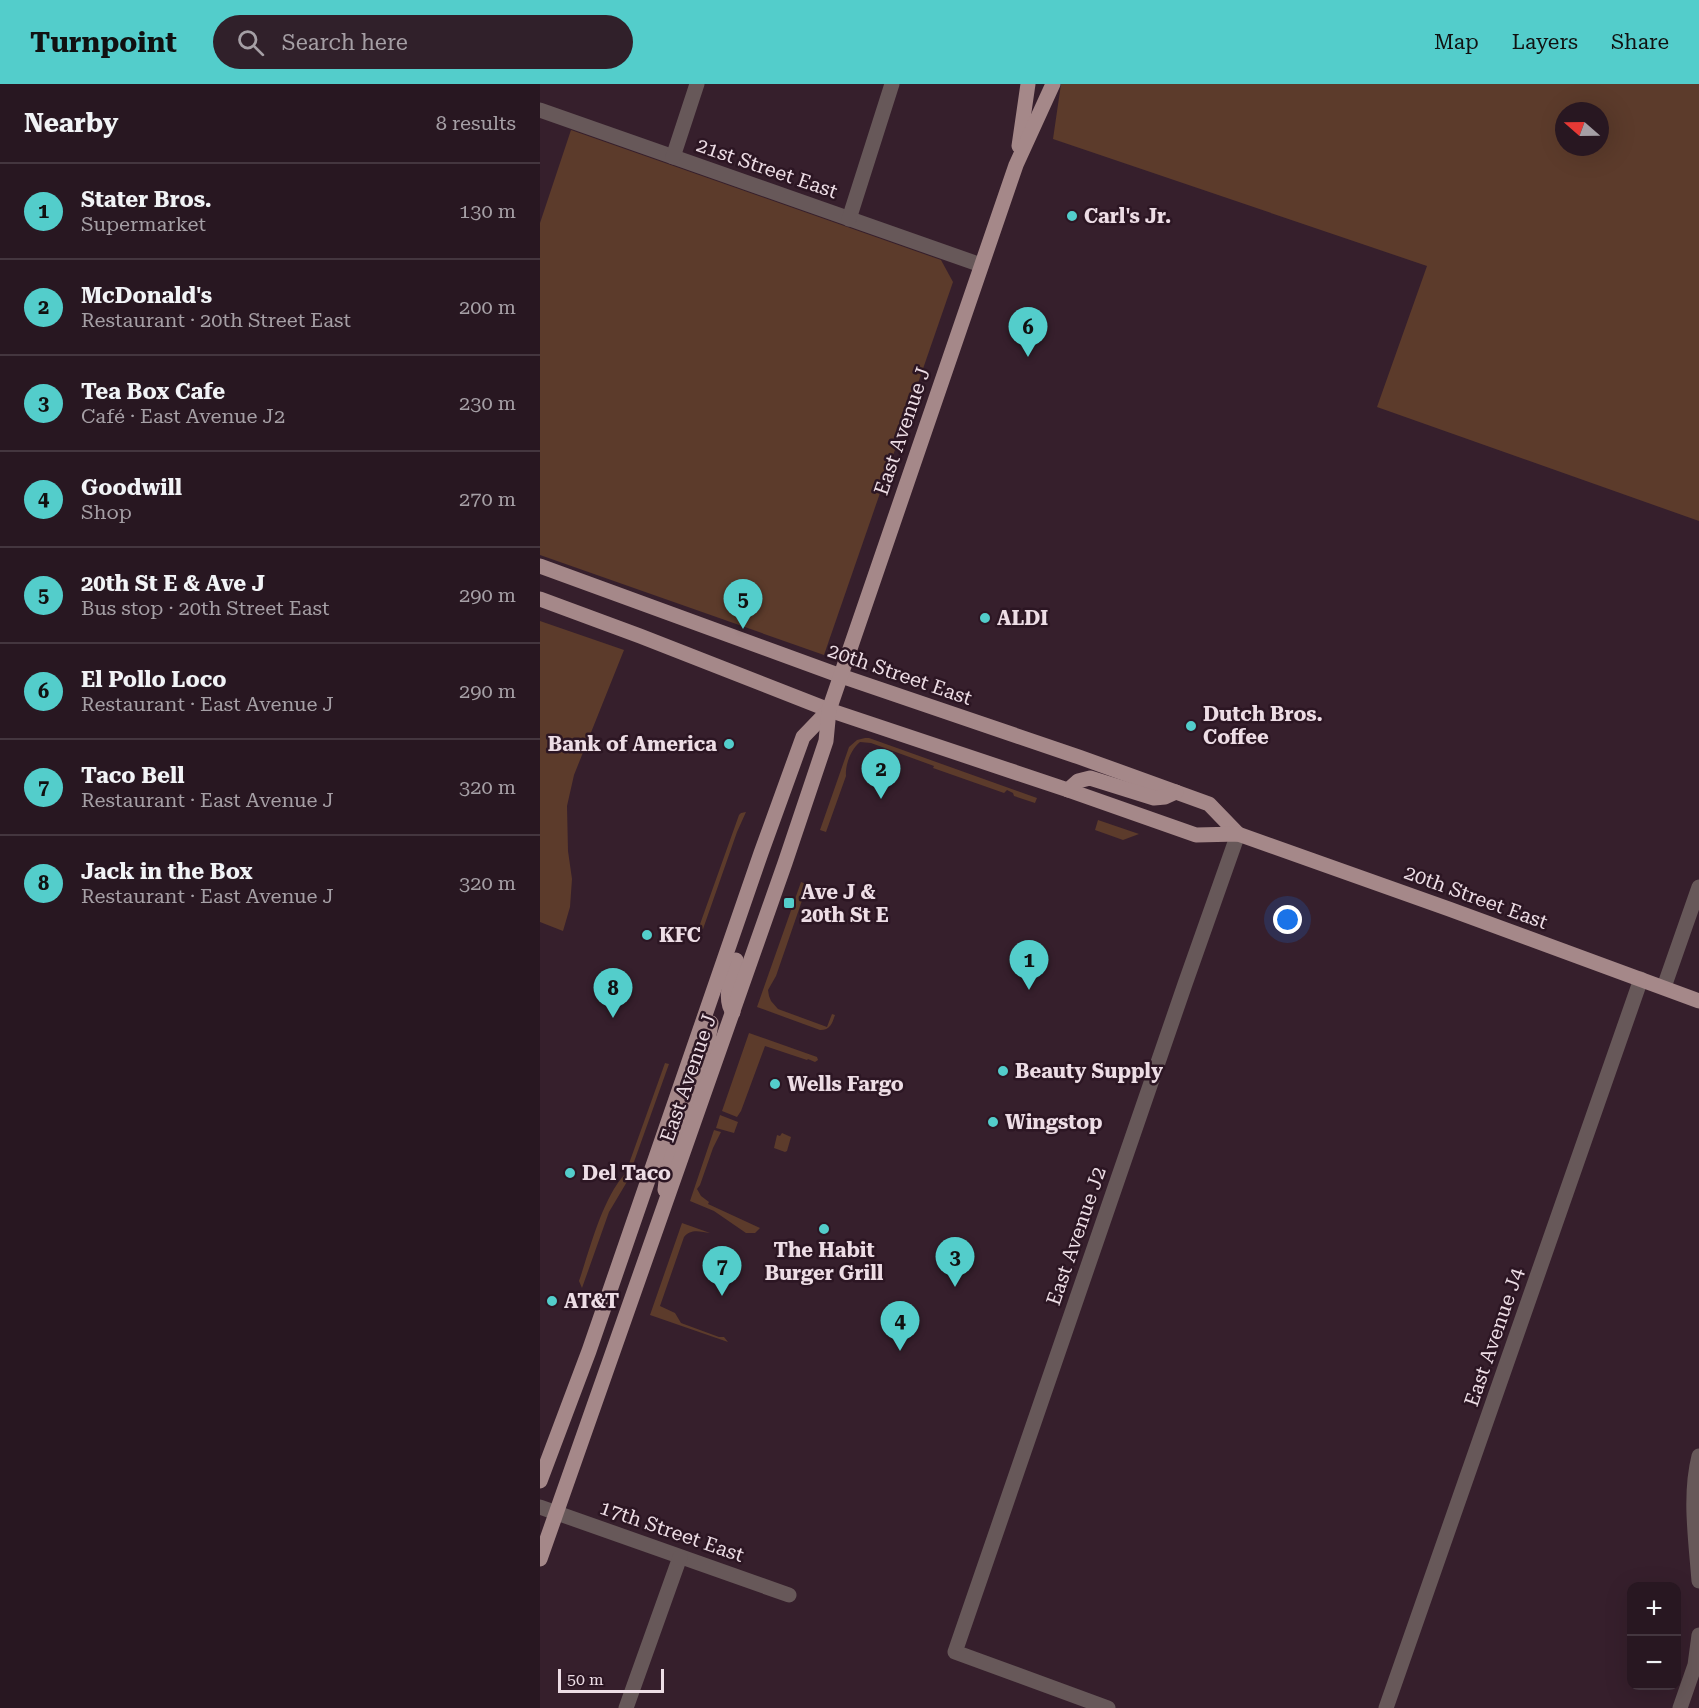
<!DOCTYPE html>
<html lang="en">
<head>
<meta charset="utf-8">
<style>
  body { margin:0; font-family:"Roboto Serif",serif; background:#30202a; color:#f1f3f6 }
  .controls { position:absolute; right:18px; bottom:18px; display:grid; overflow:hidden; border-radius:12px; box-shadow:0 6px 24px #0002 }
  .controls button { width:54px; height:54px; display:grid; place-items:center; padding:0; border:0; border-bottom:2px solid #44363f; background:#281721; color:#f1f3f6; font:30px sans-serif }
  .compass { position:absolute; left:1015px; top:18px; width:54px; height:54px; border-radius:50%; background:#281721; box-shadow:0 6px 24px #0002; rotate:290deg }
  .scale { position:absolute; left:18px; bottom:15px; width:106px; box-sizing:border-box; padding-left:6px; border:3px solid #eddde5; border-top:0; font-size:16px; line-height:21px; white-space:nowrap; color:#eddde5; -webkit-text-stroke:4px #2c1623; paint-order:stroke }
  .you { position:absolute; left:748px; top:836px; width:21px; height:21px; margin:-15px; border:4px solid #fff; border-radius:50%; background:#1a73e8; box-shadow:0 0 0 9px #1a73e833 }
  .badge { display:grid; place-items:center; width:39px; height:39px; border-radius:50%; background:#53cdcb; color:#111; font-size:20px; font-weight:700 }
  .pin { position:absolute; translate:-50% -50px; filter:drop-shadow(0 2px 3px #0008) }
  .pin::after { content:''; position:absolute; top:32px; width:21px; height:18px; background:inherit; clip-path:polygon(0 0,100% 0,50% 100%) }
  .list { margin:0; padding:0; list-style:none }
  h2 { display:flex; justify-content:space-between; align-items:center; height:78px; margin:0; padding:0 24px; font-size:26px }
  h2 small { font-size:20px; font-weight:400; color:#a59fa5 }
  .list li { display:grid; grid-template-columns:39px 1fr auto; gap:18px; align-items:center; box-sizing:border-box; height:96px; padding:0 24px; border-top:2px solid #44363f }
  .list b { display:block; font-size:22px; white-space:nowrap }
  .list p { margin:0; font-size:20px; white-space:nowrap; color:#a59fa5 }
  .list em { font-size:20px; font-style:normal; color:#a59fa5 }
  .icon { flex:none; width:33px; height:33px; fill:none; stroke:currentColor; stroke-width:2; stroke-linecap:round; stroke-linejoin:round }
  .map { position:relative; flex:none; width:1159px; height:1624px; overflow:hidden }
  header { display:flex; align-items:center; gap:36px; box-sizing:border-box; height:84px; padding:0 30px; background:#53cdcb; color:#111 }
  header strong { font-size:28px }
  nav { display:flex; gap:33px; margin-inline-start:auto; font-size:21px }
  .search { width:420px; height:54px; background:#30202a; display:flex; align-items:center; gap:15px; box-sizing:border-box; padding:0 21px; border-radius:33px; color:#a59fa5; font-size:22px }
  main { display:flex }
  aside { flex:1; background:#281721 }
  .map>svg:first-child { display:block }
  .green { fill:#5c3b2b; fill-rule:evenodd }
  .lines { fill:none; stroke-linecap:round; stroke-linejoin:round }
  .minor { stroke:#675859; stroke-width:15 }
  .major { stroke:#a58889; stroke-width:15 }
  .poi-dot { fill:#53cdcb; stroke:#2c1623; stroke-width:2 }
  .labels { text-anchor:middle; stroke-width:5; stroke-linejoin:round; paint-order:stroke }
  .street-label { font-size:20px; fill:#eddde5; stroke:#2c1623 }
  .poi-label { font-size:20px; font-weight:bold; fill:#eddde5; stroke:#2c1623; text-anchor:start }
</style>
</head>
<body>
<header>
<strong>Turnpoint</strong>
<div class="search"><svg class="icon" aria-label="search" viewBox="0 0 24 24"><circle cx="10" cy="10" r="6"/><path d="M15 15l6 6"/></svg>Search here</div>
<nav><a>Map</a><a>Layers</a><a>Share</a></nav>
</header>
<main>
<aside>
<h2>Nearby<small>8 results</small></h2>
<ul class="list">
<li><span class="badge">1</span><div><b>Stater Bros.</b><p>Supermarket</p></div><em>130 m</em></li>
<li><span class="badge">2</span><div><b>McDonald's</b><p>Restaurant · 20th Street East</p></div><em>200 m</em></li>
<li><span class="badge">3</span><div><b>Tea Box Cafe</b><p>Café · East Avenue J2</p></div><em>230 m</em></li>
<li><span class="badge">4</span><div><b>Goodwill</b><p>Shop</p></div><em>270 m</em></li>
<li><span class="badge">5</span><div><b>20th St E &amp; Ave J</b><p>Bus stop · 20th Street East</p></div><em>290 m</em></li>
<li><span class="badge">6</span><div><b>El Pollo Loco</b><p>Restaurant · East Avenue J</p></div><em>290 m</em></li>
<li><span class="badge">7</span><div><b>Taco Bell</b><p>Restaurant · East Avenue J</p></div><em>320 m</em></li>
<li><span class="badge">8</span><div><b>Jack in the Box</b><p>Restaurant · East Avenue J</p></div><em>320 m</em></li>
</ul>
</aside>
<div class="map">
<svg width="1159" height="1624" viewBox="0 0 1159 1624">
  <rect width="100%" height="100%" fill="#361f2c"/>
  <g class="green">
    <path d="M521 0H1159V437L837 323 887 182 513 55ZM1024 27H1060V63H1024Z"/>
    <path d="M31 46 401 176 413 198 284 571 0 471V139Z"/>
    <path d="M0 537 84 566 34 691 27 722 28 767 32 795 30 823 23 847 0 838Z"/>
    <path d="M325 654H329L497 714 495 719 474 712 473 709 467 706 464 709 393 684 394 682 331 659 320 658C311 665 305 681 306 692L286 748 280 746 309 663 317 656Z"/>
    <path d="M206 728 197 748 163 845 159 843 199 731 201 729Z"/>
    <path d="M558 736 599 750 583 756 555 746Z"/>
    <path d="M261 798 276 804 275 808 266 805 236 892 228 906 229 912 231 917 238 925 287 943 292 930 295 931C292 939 291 946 280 946L217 923Z"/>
    <path d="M209 949 277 973 278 976 275 978 268 975 267 976 225 962 201 1027 197 1033 182 1027Z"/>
    <path d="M125 979 129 980 90 1089 86 1088Z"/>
    <path d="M180 1031 198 1038 194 1049 176 1044Z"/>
    <path d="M174 1046 181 1048 173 1064 160 1101 157 1105 161 1112 169 1118 168 1120 220 1144 215 1149H206L174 1127 150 1117Z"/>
    <path d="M242 1049 251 1053 247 1067 245 1068 234 1064 237 1051 240 1052Z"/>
    <path d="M85 1090 89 1092 88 1096 69 1128 42 1204 39 1197C50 1165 62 1115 85 1090Z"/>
    <path d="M142 1139 170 1149C161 1148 151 1144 144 1153L120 1222 135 1229 141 1239 179 1253H184L188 1258 110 1231Z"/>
  </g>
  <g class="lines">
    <g class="minor">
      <path d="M0 26 441 181"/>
      <path d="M133 73 157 0"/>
      <path d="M309 135 352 0"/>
      <path d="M1124 903 1159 803"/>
      <path d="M1159 1372C1149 1412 1156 1456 1159 1497"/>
      <path d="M0 1423 249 1511"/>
      <path d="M86 1624 140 1473"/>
      <path d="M568 1624 415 1568 645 900 698 750"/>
      <path d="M846 1624 1101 895"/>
      <path d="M1140 1624 1155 1581 1159 1551"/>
    </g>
    <g class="major">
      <path d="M479 62 488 0"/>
      <path d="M0 482 301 592 539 673 669 720 698 750"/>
      <path d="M0 515 100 552 289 626 528 706 656 751 698 750 909 825 1159 917"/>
      <path d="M528 706 538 697 550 694 614 714 625 713 636 708"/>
      <path d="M193 928C183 916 191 890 196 876"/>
      <path d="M125 1106 128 1081 167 963 171 939"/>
      <path d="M0 1397 49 1267 221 769 263 653 289 626"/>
      <path d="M0 1475 245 779 286 657 289 626 476 81 513 0"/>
    </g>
  </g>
  <g class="poi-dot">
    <circle cx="532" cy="132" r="6"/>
    <circle cx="445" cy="534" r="6"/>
    <circle cx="651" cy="642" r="6"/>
    <circle cx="189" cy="660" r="6"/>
    <rect x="243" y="813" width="12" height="12" rx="3"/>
    <circle cx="107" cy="851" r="6"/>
    <circle cx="463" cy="987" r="6"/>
    <circle cx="235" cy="1000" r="6"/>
    <circle cx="453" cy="1038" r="6"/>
    <circle cx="30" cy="1089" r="6"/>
    <circle cx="284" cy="1145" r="6"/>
    <circle cx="12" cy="1217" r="6"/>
  </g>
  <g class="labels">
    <g class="street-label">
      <text transform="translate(227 84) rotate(19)" y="7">21st Street East</text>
      <text transform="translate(362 347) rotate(-71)" y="7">East Avenue J</text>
      <text transform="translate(360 590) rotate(19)" y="7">20th Street East</text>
      <text transform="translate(936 813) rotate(20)" y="7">20th Street East</text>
      <text transform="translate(148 994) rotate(-71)" y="7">East Avenue J</text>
      <text transform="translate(536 1152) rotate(-71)" y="7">East Avenue J2</text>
      <text transform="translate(954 1253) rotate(-71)" y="7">East Avenue J4</text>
      <text transform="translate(132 1447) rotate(19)" y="7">17th Street East</text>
    </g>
    <g class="poi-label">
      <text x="544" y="139">Carl's Jr.</text>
      <text x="457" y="541">ALDI</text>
      <text x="663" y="637">Dutch Bros.<tspan x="663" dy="23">Coffee</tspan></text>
      <text x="177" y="667" text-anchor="end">Bank of America</text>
      <text x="261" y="815">Ave J &amp;<tspan x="261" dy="23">20th St E</tspan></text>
      <text x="119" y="858">KFC</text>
      <text x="475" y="994">Beauty Supply</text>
      <text x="247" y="1007">Wells Fargo</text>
      <text x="465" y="1045">Wingstop</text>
      <text x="42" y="1096">Del Taco</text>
      <text x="284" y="1173" text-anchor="middle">The Habit<tspan x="284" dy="23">Burger Grill</tspan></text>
      <text x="24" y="1224">AT&amp;T</text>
    </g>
  </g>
</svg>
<div class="controls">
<button>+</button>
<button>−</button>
</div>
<svg class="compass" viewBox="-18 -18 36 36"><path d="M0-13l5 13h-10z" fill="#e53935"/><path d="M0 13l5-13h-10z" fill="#a59fa5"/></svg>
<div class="scale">50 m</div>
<div class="you"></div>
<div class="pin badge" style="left:489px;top:906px">1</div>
<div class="pin badge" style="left:341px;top:715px">2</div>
<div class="pin badge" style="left:415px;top:1203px">3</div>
<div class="pin badge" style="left:360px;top:1267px">4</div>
<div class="pin badge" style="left:203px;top:545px">5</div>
<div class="pin badge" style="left:488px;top:273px">6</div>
<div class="pin badge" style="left:182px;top:1212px">7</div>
<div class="pin badge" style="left:73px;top:934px">8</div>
</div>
</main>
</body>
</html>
